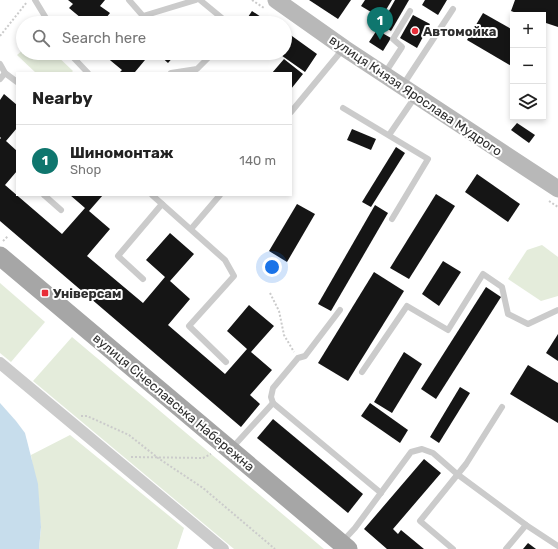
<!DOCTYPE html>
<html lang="en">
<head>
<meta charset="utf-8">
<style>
  body { margin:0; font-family:Rubik,sans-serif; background:#f6f6f6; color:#222 }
  .controls { position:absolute; right:12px; top:12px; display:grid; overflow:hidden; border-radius:0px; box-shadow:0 2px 6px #0003 }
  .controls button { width:36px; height:36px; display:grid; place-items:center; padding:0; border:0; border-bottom:1px solid #e0e0e0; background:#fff; color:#222; font:20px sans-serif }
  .you { position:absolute; left:272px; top:267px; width:14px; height:14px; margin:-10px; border:3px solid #fff; border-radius:50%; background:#1a73e8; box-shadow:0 0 0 6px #1a73e833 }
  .badge { display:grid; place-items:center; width:26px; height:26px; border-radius:50%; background:#0f766e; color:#fff; font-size:13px; font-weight:700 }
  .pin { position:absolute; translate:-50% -33px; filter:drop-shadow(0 1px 2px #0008) }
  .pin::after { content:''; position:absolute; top:21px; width:14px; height:12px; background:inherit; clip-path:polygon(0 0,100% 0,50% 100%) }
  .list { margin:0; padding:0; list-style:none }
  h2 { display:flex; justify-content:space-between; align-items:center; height:52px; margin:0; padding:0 16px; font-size:17px }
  h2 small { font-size:13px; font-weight:400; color:#767676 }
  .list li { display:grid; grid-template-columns:26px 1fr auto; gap:12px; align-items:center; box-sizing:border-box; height:72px; padding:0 16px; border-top:1px solid #e0e0e0 }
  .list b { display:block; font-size:15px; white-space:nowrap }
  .list p { margin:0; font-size:13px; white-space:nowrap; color:#767676 }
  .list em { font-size:13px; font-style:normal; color:#767676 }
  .icon { flex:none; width:22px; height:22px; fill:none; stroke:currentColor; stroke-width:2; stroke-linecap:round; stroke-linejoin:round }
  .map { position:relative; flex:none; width:558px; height:549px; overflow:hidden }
  .search { position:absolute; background:#fff; box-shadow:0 2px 6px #0003; left:16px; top:16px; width:276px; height:44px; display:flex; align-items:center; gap:10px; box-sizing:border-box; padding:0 14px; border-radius:22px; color:#767676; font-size:15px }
  .panel { position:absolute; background:#fff; box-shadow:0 2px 6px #0003; left:16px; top:72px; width:276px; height:124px; border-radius:0px }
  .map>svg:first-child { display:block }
  .green { fill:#e4ecdb }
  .water { fill:#c7ddec }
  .building { fill:#151515 }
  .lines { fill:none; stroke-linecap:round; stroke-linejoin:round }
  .path { stroke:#cbcbcb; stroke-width:2; stroke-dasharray:2 2; stroke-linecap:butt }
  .lane { stroke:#cbcbcb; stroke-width:6 }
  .street { stroke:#cbcbcb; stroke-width:12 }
  .secondary { stroke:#b8b8b8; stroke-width:17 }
  .primary { stroke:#a6a6a6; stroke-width:19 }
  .poi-dot { fill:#e82d38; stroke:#fff; stroke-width:1.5 }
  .labels { text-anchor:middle; stroke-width:4; stroke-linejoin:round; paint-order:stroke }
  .poi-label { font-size:13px; font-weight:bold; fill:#2e2e2e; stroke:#fff; text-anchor:start }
  .street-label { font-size:13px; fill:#2e2e2e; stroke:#fff }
</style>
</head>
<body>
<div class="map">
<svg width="558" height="549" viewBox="0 0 558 549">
  <rect width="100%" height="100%" fill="#fff"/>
  <g class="green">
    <path d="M23 50V53H54L73 71 71 73H36L17 55Z"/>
    <path d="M542 245 558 257V296L541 301 508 279 527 250Z"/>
    <path d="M0 283 45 322 11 362 0 353Z"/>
    <path d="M72 337 324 549H234L33 381Z"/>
    <path d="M70 435 184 528 177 549H39L41 527 31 455Z"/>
  </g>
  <path class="water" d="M0 403 16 421 25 433 38 484 41 527 39 549H0Z"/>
  <g class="building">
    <path d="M68 0H105L100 6 110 13 102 23H87L69 8 73 4Z"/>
    <path d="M309 0H351L338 19Z"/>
    <path d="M365 0H392L381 18 361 6Z"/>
    <path d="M395 0H409L391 31 381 25Z"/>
    <path d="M425 0H447L438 15 422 5Z"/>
    <path d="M515 0H558V27L543 22V15H522L511 11Z"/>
    <path d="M252 11 270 23H244Z"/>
    <path d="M483 13 513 30V67L467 40Z"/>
    <path d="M413 15 430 24 417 48 400 38Z"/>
    <path d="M202 17 208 23H197Z"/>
    <path d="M377 30 391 38 383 51 369 42Z"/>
    <path d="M285 31 317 54 305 72 278 53H285Z"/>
    <path d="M107 53H136L145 60 135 72 137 73H119L122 70 105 56Z"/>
    <path d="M157 53H184L179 59 175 55 168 63Z"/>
    <path d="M284 59 303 74 291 89V73H272Z"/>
    <path d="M4 94 17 105V128L6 141 17 151V171L5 185 62 234 85 208 70 195H103L89 211 110 229 87 256 143 303 165 277 146 260 170 233 194 254 170 281 190 299 168 325 225 374 247 349 227 331 249 305 274 326 251 352 272 370 250 395 260 404 241 427 0 221V139L1 138 0 137V100Z"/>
    <path d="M517 123 535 135 529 143 511 130Z"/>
    <path d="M352 129 376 139 371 150 347 140Z"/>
    <path d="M396 147 405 153 371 207 362 202Z"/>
    <path d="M477 174 520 204 508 222 465 192Z"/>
    <path d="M436 194 455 206 409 279 390 268Z"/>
    <path d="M297 204 315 214 287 262 269 251Z"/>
    <path d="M375 205 388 213 331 311 318 304Z"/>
    <path d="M443 261 461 272 439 306 422 294Z"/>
    <path d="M374 272 404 291 348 381 318 363Z"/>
    <path d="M486 287 501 297 436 399 421 389Z"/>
    <path d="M558 334V361L546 353Z"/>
    <path d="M404 352 422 364 392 413 374 402Z"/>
    <path d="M528 365 558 383V423L510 394Z"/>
    <path d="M460 387 470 393 439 443 430 437Z"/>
    <path d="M370 403 408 430 400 443 361 416Z"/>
    <path d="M273 419 363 494 348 513 257 438Z"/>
    <path d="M424 459 441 473 393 529 398 534 401 530 424 549H387L364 529Z"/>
    <path d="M528 543 536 549H523Z"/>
  </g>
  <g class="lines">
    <g class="path">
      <path d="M252 0 264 8"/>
      <path d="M0 36 27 2"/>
      <path d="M549 201 558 207"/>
      <path d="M3 241 8 236"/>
      <path d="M270 293 279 311 284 335 294 352"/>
      <path d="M81 416H87L129 435 158 458 203 488 275 549"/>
      <path d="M131 457 203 458 211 454"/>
    </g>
    <g class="lane">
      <path d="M35 0 49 23"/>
      <path d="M129 0 143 16 196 0"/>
      <path d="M200 0 228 23"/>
      <path d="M69 53 88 73"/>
      <path d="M0 64 5 73"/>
      <path d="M171 73 197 69 213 53"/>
      <path d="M385 73 402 47 393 39 410 11"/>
      <path d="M0 79 5 73 17 82"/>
      <path d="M403 85 453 9"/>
      <path d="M343 108 428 159 392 219"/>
      <path d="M291 112 343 49"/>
      <path d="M389 135 415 97"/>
      <path d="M44 195 61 210"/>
      <path d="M152 195 225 260 234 276 189 326 226 362"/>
      <path d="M191 229 220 195"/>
      <path d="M143 279 118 256 162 204"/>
      <path d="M340 310 305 356 298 358 273 388 271 397 273 403 381 493"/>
      <path d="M362 372 407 306 448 330 483 274 502 287 508 314 528 324 558 310"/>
      <path d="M232 448 273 403"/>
      <path d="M342 542 355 528 411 452 422 449 433 453 457 474 526 525 558 546"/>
      <path d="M453 549 420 521 466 464 502 407"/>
      <path d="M506 549 526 525"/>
    </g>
    <path class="street" d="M0 363 223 549"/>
    <path class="secondary" d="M276 0 344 48 558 189"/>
    <path class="primary" d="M0 256 348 549"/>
  </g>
  <g class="poi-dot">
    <circle cx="415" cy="31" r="4"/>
    <rect x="41" y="289" width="8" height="8" rx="2"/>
  </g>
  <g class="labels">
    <g class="poi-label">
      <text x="423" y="36">Автомойка</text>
      <text x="53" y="298">Універсам</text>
    </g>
    <g class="street-label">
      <text transform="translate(416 95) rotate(34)" y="5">вулиця Князя Ярослава Мудрого</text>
      <text transform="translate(174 402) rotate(40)" y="5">вулиця Січеславська Набережна</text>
    </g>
  </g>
</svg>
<div class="controls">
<button>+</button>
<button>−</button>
<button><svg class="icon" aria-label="layers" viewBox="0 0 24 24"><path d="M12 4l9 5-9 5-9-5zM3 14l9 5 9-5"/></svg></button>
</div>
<div class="you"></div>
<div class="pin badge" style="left:380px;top:40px">1</div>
<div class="search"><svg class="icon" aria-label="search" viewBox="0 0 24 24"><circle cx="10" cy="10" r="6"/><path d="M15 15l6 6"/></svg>Search here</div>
<section class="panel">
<h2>Nearby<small></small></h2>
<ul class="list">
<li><span class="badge">1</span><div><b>Шиномонтаж</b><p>Shop</p></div><em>140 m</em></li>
</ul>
</section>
</div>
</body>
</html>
